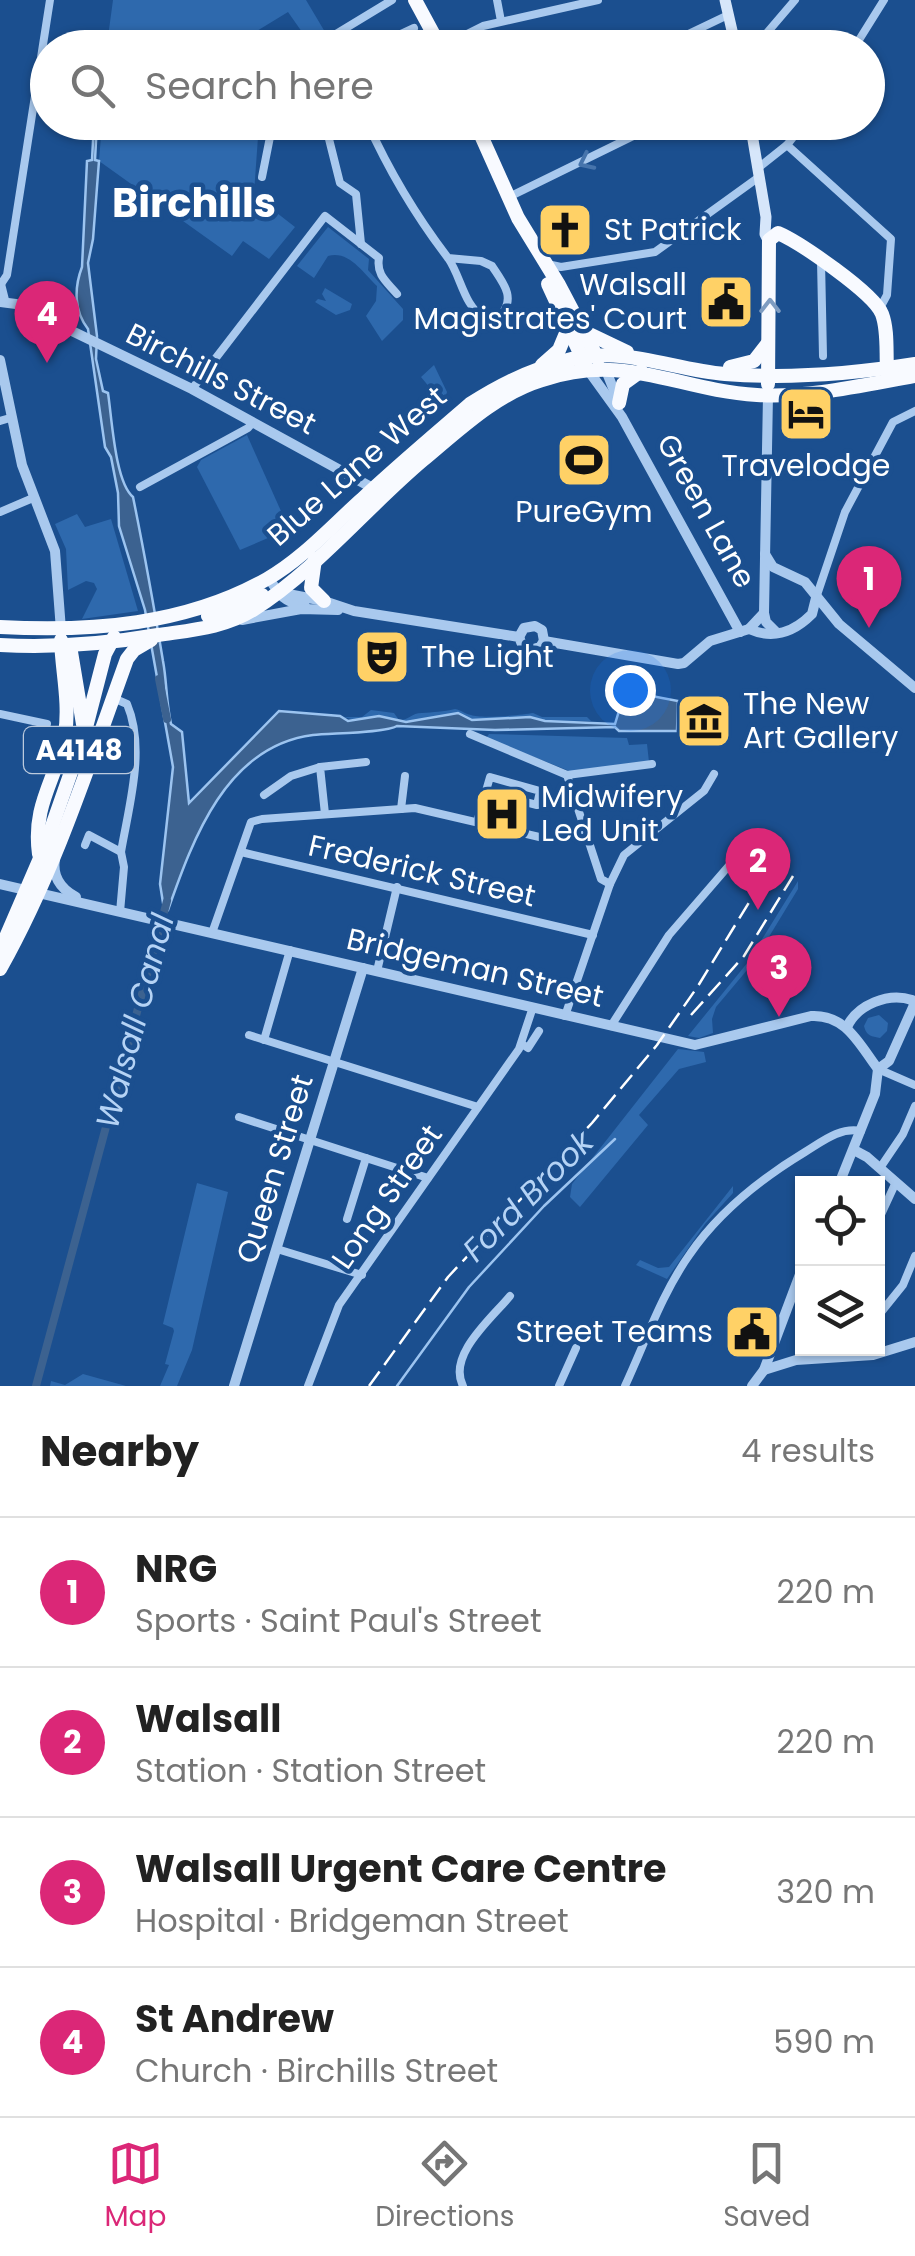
<!DOCTYPE html>
<html lang="en">
<head>
<meta charset="utf-8">
<style>
  body { margin:0; font-family:Poppins,sans-serif; background:#f6f6f6; color:#222 }
  .controls { position:absolute; right:30px; bottom:30px; display:grid; overflow:hidden; border-radius:0px; box-shadow:0 2px 8px #0004 }
  .controls button { width:90px; height:90px; display:grid; place-items:center; padding:0; border:0; border-bottom:2px solid #e0e0e0; background:#fff; color:#222; font:50px sans-serif }
  .you { position:absolute; left:630px; top:690px; width:35px; height:35px; margin:-25px; border:8px solid #fff; border-radius:50%; background:#1a73e8; box-shadow:0 0 0 15px #1a73e833 }
  .badge { display:grid; place-items:center; width:65px; height:65px; border-radius:50%; background:#db2777; color:#fff; font-size:32px; font-weight:700 }
  .pin { position:absolute; translate:-50% -82px; filter:drop-shadow(0 2px 5px #0008) }
  .pin::after { content:''; position:absolute; top:52px; width:35px; height:30px; background:inherit; clip-path:polygon(0 0,100% 0,50% 100%) }
  .list { margin:0; padding:0; list-style:none }
  h2 { display:flex; justify-content:space-between; align-items:center; height:130px; margin:0; padding:0 40px; font-size:42px }
  h2 small { font-size:32px; font-weight:400; color:#767676 }
  .list li { display:grid; grid-template-columns:65px 1fr auto; gap:30px; align-items:center; box-sizing:border-box; height:150px; padding:0 40px; border-top:2px solid #e0e0e0 }
  .list b { display:block; font-size:38px; white-space:nowrap }
  .list p { margin:0; font-size:32px; white-space:nowrap; color:#767676 }
  .list em { font-size:32px; font-style:normal; color:#767676 }
  .icon { flex:none; width:55px; height:55px; fill:none; stroke:currentColor; stroke-width:2; stroke-linecap:round; stroke-linejoin:round }
  .map { position:relative; flex:none; width:915px; height:1386px; overflow:hidden }
  .search { position:absolute; background:#fff; box-shadow:0 2px 8px #0004; left:30px; right:30px; top:30px; height:110px; display:flex; align-items:center; gap:25px; box-sizing:border-box; padding:0 35px; border-radius:55px; color:#767676; font-size:38px }
  .sheet { height:730px; background:#fff }
  nav { display:flex; justify-content:space-around; align-items:center; box-sizing:border-box; height:140px; border-top:2px solid #e0e0e0; background:#fff; font-size:28px; color:#767676 }
  nav a { display:grid; justify-items:center; gap:5px }
  nav .on { color:#db2777 }
  .map>svg:first-child { display:block }
  .green { fill:#2e69ad }
  .water { fill:#3c6290; stroke:#9cc4f0; stroke-width:2.5 }
  .lines { fill:none; stroke-linecap:round; stroke-linejoin:round }
  .stream { stroke:#9cc4f0; stroke-width:2.5 }
  .canal { stroke:#3c6290; stroke-width:8 }
  .minor { stroke:#a9c9ee; stroke-width:8 }
  .tertiary { stroke:#a9c9ee; stroke-width:10 }
  .secondary { stroke:#d6e6fa; stroke-width:11 }
  .trunk { stroke:#f8faff; stroke-width:14 }
  .rail { stroke:#fff; stroke-width:2.5; stroke-dasharray:18 8; stroke-linecap:butt }
  .oneway { stroke:#4674ac }
  .oneway2 { stroke:#7e9cc1 }
  .labels { text-anchor:middle; stroke-width:9; stroke-linejoin:round; paint-order:stroke }
  .shield { fill:#1b4f8f; stroke:#bbcadd; stroke-width:2.5 }
  .shield-label { font-size:28px; font-weight:bold; fill:#fff }
  .poi-label { font-size:30px; fill:#fff; stroke:#1b4f8f; text-anchor:start }
  .street-label { font-size:30px; fill:#fff; stroke:#1b4f8f }
  .water-label { font-size:32px; font-style:italic; fill:#b5d3f5; stroke:#1b4f8f }
  .district-label { font-size:40px; font-weight:bold; fill:#fff; stroke:#1b4f8f }
</style>
</head>
<body>
<div class="map">
<svg width="915" height="1386" viewBox="0 0 915 1386">
  <rect width="100%" height="100%" fill="#1b4f8f"/>
  <g class="green">
    <path d="M113 0H306L325 32 309 42 288 12 239 42 241 47H116L108 37Z"/>
    <path d="M102 123H259L253 207 262 214 268 206 295 227 269 259 243 241 232 256 99 161Z"/>
    <path d="M328 227 369 259 368 270 403 309V320L382 341 366 316 376 301 377 286C363 273 349 250 328 256L314 278 297 266Z"/>
    <path d="M325 288 352 304 350 310 336 315 315 302 318 299 326 301 322 294Z"/>
    <path d="M434 365 447 392 445 398 442 394H435L421 377Z"/>
    <path d="M247 435 289 529 240 550 197 467 201 460Z"/>
    <path d="M77 514 85 527 111 519 138 611 82 619 97 589 94 583 86 581 68 590 66 549 55 524Z"/>
    <path d="M455 709C461 710 465 714 471 715 481 719 522 715 533 713L542 717H587L591 721 472 720 458 713 397 723 379 716 360 721 343 717H362L371 710 394 713 399 720C410 720 411 713 422 713 433 712 443 712 455 709Z"/>
    <path d="M489 734 627 738 629 745 647 744 649 762 572 772 486 738Z"/>
    <path d="M798 881V889L753 963 716 1007 712 1019 713 1033 699 1038 688 1036 748 962Z"/>
    <path d="M879 1015 888 1023 887 1031 880 1038C874 1036 867 1038 864 1026L868 1018Z"/>
    <path d="M678 1049 704 1052 706 1062 679 1069 639 1115 648 1125 580 1207 570 1197 572 1184Z"/>
    <path d="M197 1183 228 1192 192 1350 177 1386H160L169 1365 165 1364 174 1331 173 1328 163 1324Z"/>
    <path d="M733 1186V1193L705 1224 667 1279 636 1265 640 1260 658 1268 669 1267Z"/>
    <path d="M83 1374 126 1386H50L51 1381 65 1385Z"/>
  </g>
  <path class="water" d="M94 123H97L95 160 99 161 93 239 88 263 97 336 96 359 103 391 108 393C112 419 115 482 133 497 144 551 154 607 163 661 167 682 166 702 171 724L182 732 189 803 279 711 340 716 348 721 379 716 406 722 458 713 472 720 530 717 545 721 615 724 625 691 678 701 677 731H619L615 727 495 730 397 726C386 733 331 733 313 735 226 746 193 839 168 910L164 909 160 884 173 767 145 610 119 526 118 493 111 457 105 447 88 329C74 311 74 288 82 267L87 161 92 160Z"/>
  <g class="lines">
    <path class="stream" d="M397 1386 469 1287 544 1206 615 1139"/>
    <g class="canal">
      <path d="M159 679 167 719"/>
      <path d="M36 1386 167 901"/>
    </g>
    <g class="minor">
      <path d="M497 0 501 21"/>
      <path d="M441 47 483 26 598 0"/>
      <path d="M313 48 392 0"/>
      <path d="M371 48 414 28"/>
      <path d="M659 48 728 15"/>
      <path d="M754 48 795 0"/>
      <path d="M854 48 884 0"/>
      <path d="M309 122 327 131 340 183 356 194 361 244"/>
      <path d="M367 122C389 171 416 216 448 258 461 276 464 307 484 317L501 315C516 297 503 283 492 266L481 261 448 258"/>
      <path d="M478 129 494 122"/>
      <path d="M787 145 891 239 887 295 880 308"/>
      <path d="M758 168 787 145 805 122"/>
      <path d="M262 177 273 122"/>
      <path d="M509 197 662 122"/>
      <path d="M821 261 823 356"/>
      <path d="M547 264 561 267 655 252 759 177"/>
      <path d="M1 284 7 275 50 0"/>
      <path d="M192 389 325 216 379 258C376 275 387 282 397 294"/>
      <path d="M0 421 10 418"/>
      <path d="M140 487 248 428 253 422"/>
      <path d="M0 512 33 498"/>
      <path d="M816 598 845 512 893 422 915 411"/>
      <path d="M113 698 127 704C146 749 129 805 121 852"/>
      <path d="M0 714 47 724"/>
      <path d="M470 734 567 775 652 764"/>
      <path d="M264 795 291 776 320 767"/>
      <path d="M401 809 405 776"/>
      <path d="M325 814 320 767 366 762"/>
      <path d="M477 822 490 777 540 791 537 805 486 792"/>
      <path d="M85 845 89 835 121 852 124 867 120 912"/>
      <path d="M241 852 593 935"/>
      <path d="M610 884 624 855 704 791 714 774"/>
      <path d="M212 933 251 822 262 819 415 808 552 840 584 830"/>
      <path d="M377 971 397 887"/>
      <path d="M565 1016 610 884 601 879 567 775"/>
      <path d="M611 1026 669 935 739 854"/>
      <path d="M249 1035 478 1107"/>
      <path d="M264 1040 290 950"/>
      <path d="M522 1044 528 1048 539 1031"/>
      <path d="M878 1069 915 1085"/>
      <path d="M239 1117 428 1178"/>
      <path d="M880 1168 903 1134 915 1106"/>
      <path d="M347 1219 366 1158"/>
      <path d="M878 1221 896 1182"/>
      <path d="M277 1249 362 1275"/>
      <path d="M878 1316 903 1285 915 1256"/>
      <path d="M308 1386 339 1305 519 1049 533 1007"/>
      <path d="M463 1386C447 1355 492 1318 510 1296"/>
      <path d="M559 1386 576 1348"/>
      <path d="M625 1386C645 1343 662 1293 690 1254 718 1213 762 1178 805 1152 823 1141 840 1127 861 1131"/>
    </g>
    <g class="tertiary">
      <path d="M0 284 4 300"/>
      <path d="M0 302 16 304 192 389 369 486"/>
      <path d="M0 360 22 465 55 551 61 630"/>
      <path d="M605 368 619 403"/>
      <path d="M588 370 622 417 740 632"/>
      <path d="M768 395 764 613 766 622 777 633"/>
      <path d="M765 554 773 567 805 582 839 624 915 688"/>
      <path d="M269 578C279 595 285 603 305 606"/>
      <path d="M278 592 324 601 354 611 519 637 523 647 530 650 540 647 544 641 678 664 684 663 710 641 749 629 764 613"/>
      <path d="M242 620 301 609 338 610"/>
      <path d="M749 629C774 640 794 632 812 614L816 598"/>
      <path d="M519 637 524 628 535 626 542 630 544 641"/>
      <path d="M55 859C52 877 61 889 76 897"/>
      <path d="M0 884 695 1045 811 1016C846 1014 859 1044 878 1069"/>
      <path d="M854 1150 867 1157 915 1199"/>
      <path d="M839 1184 875 1094 878 1069 889 1061 914 1005 912 1000C888 992 857 1005 847 1027"/>
      <path d="M764 1370 796 1360 873 1355 915 1342"/>
      <path d="M234 1386 363 968"/>
      <path d="M752 1386 764 1370 802 1269"/>
    </g>
    <g class="secondary">
      <path d="M725 0 736 48"/>
      <path d="M750 122 766 217 765 234 769 242"/>
    </g>
    <g class="trunk">
      <path d="M415 0 441 48"/>
      <path d="M475 122 518 218 559 285 598 359"/>
      <path d="M548 284 585 364"/>
      <path d="M583 331 627 352"/>
      <path d="M542 365 559 350 569 326"/>
      <path d="M730 367 754 361 768 343"/>
      <path d="M768 384 769 240 778 233C799 242 874 293 882 314 888 330 886 351 887 368"/>
      <path d="M619 403 623 384 641 371"/>
      <path d="M315 559 311 588 324 601"/>
      <path d="M208 616 262 595"/>
      <path d="M0 627C91 632 186 625 267 579 302 559 331 527 361 500 396 467 433 436 470 404 512 377 568 351 620 356 655 359 689 371 725 374 788 379 852 374 915 364"/>
      <path d="M0 645C54 648 105 644 158 635 191 630 224 628 253 610 316 570 366 508 423 460 459 430 496 394 542 380 627 352 676 390 757 395 809 398 864 385 915 376"/>
      <path d="M70 646 83 724"/>
      <path d="M39 854C32 803 57 779 65 734 70 703 62 671 61 640"/>
      <path d="M0 951 44 849 84 735 105 654 114 637"/>
      <path d="M0 969C55 871 89 764 127 659L134 650 151 640"/>
    </g>
    <g class="rail">
      <path d="M691 1015 744 956 793 876"/>
      <path d="M369 1386 448 1277 592 1123 657 1045 698 986 781 850"/>
    </g>
  </g>
  <defs><path id="oneway-chevron" d="M-2-3.5L2.5 0L-2 3.5" fill="none" stroke-width="1.6" stroke-linecap="round" stroke-linejoin="round" transform="scale(2.5)"/></defs>
  <use class="oneway" href="#oneway-chevron" transform="translate(586 162) rotate(154)"/>
  <use class="oneway2" href="#oneway-chevron" transform="translate(770 306) rotate(-90)"/>
  <defs>
    <g id="church-square" transform="scale(2.875)"><rect x="-9" y="-9" width="18" height="18" rx="4" fill="#ffd166" stroke="#1b4f8f"/><path d="M-1.2-6h2.4v3.5h3.3v2.4h-3.3V6h-2.4V-.1h-3.3v-2.4h3.3Z" fill="#111"/></g>
    <g id="civic-square" transform="scale(2.875)"><rect x="-9" y="-9" width="18" height="18" rx="4" fill="#ffd166" stroke="#1b4f8f"/><path d="M-.6-6.5H3V-4.5H.6V-3L4-1V1h2V6H-6V1h2V-1L-.6-3ZM-1.2 2.5V6h2.4V2.5Z" fill="#111"/></g>
    <g id="hotel-square" transform="scale(2.875)"><rect x="-9" y="-9" width="18" height="18" rx="4" fill="#ffd166" stroke="#1b4f8f"/><path d="M-6-4.5h1.5V1H6V5H4.5V3h-9V5H-6ZM-4 0a1.8 1.8 0 1 1 3.6 0ZM.5 0V-2.5h3Q6-2.5 6 0Z" fill="#111"/></g>
    <g id="stadium-square" transform="scale(2.875)"><rect x="-9" y="-9" width="18" height="18" rx="4" fill="#ffd166" stroke="#1b4f8f"/><path d="M0-5a6.5 5 0 1 0 0 10a6.5 5 0 1 0 0-10ZM-3.5-1.8h7v3.6h-7Z" fill="#111"/></g>
    <g id="theatre-square" transform="scale(2.875)"><rect x="-9" y="-9" width="18" height="18" rx="4" fill="#ffd166" stroke="#1b4f8f"/><path d="M-5-5.5Q0-4 5-5.5V0Q5 5 0 6Q-5 5-5 0ZM-3.3-2.5H-1v1.5H-3.3ZM1-2.5H3.3v1.5H1ZM-2.8 1Q0 5.5 2.8 1Z" fill="#111"/></g>
    <g id="museum-square" transform="scale(2.875)"><rect x="-9" y="-9" width="18" height="18" rx="4" fill="#ffd166" stroke="#1b4f8f"/><path d="M0-6L6-3V-2H-6V-3ZM-5-1h2V3h-2ZM-1-1h2V3h-2ZM3-1h2V3H3ZM-6 4H6V6H-6Z" fill="#111"/></g>
    <g id="hospital-square" transform="scale(2.875)"><rect x="-9" y="-9" width="18" height="18" rx="4" fill="#ffd166" stroke="#1b4f8f"/><path d="M-5-5h3v3.5h4V-5h3V5h-3V1.5h-4V5h-3Z" fill="#111"/></g>
  </defs>
  <g fill-rule="evenodd">
    <use href="#church-square" x="565" y="230"/>
    <use href="#civic-square" x="726" y="302"/>
    <use href="#hotel-square" x="806" y="414"/>
    <use href="#stadium-square" x="584" y="460"/>
    <use href="#theatre-square" x="382" y="657"/>
    <use href="#museum-square" x="704" y="721"/>
    <use href="#hospital-square" x="502" y="814"/>
    <use href="#civic-square" x="752" y="1332"/>
  </g>
  <g class="labels">
    <rect class="shield" x="24" y="727" width="110" height="46" rx="8"/>
    <g class="shield-label">
      <text x="79" y="760">A4148</text>
    </g>
    <g class="poi-label">
      <text x="604" y="240">St Patrick</text>
      <text x="687" y="295" text-anchor="end">Walsall<tspan x="687" dy="34">Magistrates' Court</tspan></text>
      <text x="806" y="476" text-anchor="middle">Travelodge</text>
      <text x="584" y="522" text-anchor="middle">PureGym</text>
      <text x="421" y="667">The Light</text>
      <text x="743" y="714">The New<tspan x="743" dy="34">Art Gallery</tspan></text>
      <text x="541" y="807">Midwifery<tspan x="541" dy="34">Led Unit</tspan></text>
      <text x="713" y="1342" text-anchor="end">Street Teams</text>
    </g>
    <g class="street-label">
      <text transform="translate(221 379) rotate(27)" y="10">Birchills Street</text>
      <text transform="translate(357 466) rotate(-41)" y="10">Blue Lane West</text>
      <text transform="translate(706 511) rotate(61)" y="10">Green Lane</text>
      <text transform="translate(422 871) rotate(13)" y="10">Frederick Street</text>
      <text transform="translate(475 968) rotate(13)" y="10">Bridgeman Street</text>
      <text transform="translate(275 1169) rotate(-73)" y="10">Queen Street</text>
      <text transform="translate(387 1197) rotate(-55)" y="10">Long Street</text>
    </g>
    <g class="water-label">
      <text transform="translate(135 1021) rotate(-75)" y="11">Walsall Canal</text>
      <text transform="translate(528 1196) rotate(-45)" y="11">Ford Brook</text>
    </g>
    <g class="district-label">
      <text x="194" y="217">Birchills</text>
    </g>
  </g>
</svg>
<div class="controls">
<button><svg class="icon" aria-label="locate" viewBox="0 0 24 24"><circle cx="12" cy="12" r="6"/><path d="M12 2v4M12 18v4M2 12h4M18 12h4"/></svg></button>
<button><svg class="icon" aria-label="layers" viewBox="0 0 24 24"><path d="M12 4l9 5-9 5-9-5zM3 14l9 5 9-5"/></svg></button>
</div>
<div class="you"></div>
<div class="pin badge" style="left:869px;top:628px">1</div>
<div class="pin badge" style="left:758px;top:910px">2</div>
<div class="pin badge" style="left:779px;top:1017px">3</div>
<div class="pin badge" style="left:47px;top:363px">4</div>
<div class="search"><svg class="icon" aria-label="search" viewBox="0 0 24 24"><circle cx="10" cy="10" r="6"/><path d="M15 15l6 6"/></svg>Search here</div>
</div>
<section class="sheet">
<h2>Nearby<small>4 results</small></h2>
<ul class="list">
<li><span class="badge">1</span><div><b>NRG</b><p>Sports · Saint Paul's Street</p></div><em>220 m</em></li>
<li><span class="badge">2</span><div><b>Walsall</b><p>Station · Station Street</p></div><em>220 m</em></li>
<li><span class="badge">3</span><div><b>Walsall Urgent Care Centre</b><p>Hospital · Bridgeman Street</p></div><em>320 m</em></li>
<li><span class="badge">4</span><div><b>St Andrew</b><p>Church · Birchills Street</p></div><em>590 m</em></li>
</ul>
</section>
<nav>
<a class="on"><svg class="icon" aria-label="map" viewBox="0 0 24 24"><path d="M3 6l6-2 6 2 6-2v14l-6 2-6-2-6 2zM9 4v14M15 6v14"/></svg>Map</a>
<a><svg class="icon" aria-label="directions" viewBox="0 0 24 24"><path d="M12 3l9 9-9 9-9-9zM9 14v-3h6M13 9l2 2-2 2"/></svg>Directions</a>
<a><svg class="icon" aria-label="saved" viewBox="0 0 24 24"><path d="M7 4h10v16l-5-4-5 4z"/></svg>Saved</a>
</nav>
</body>
</html>
